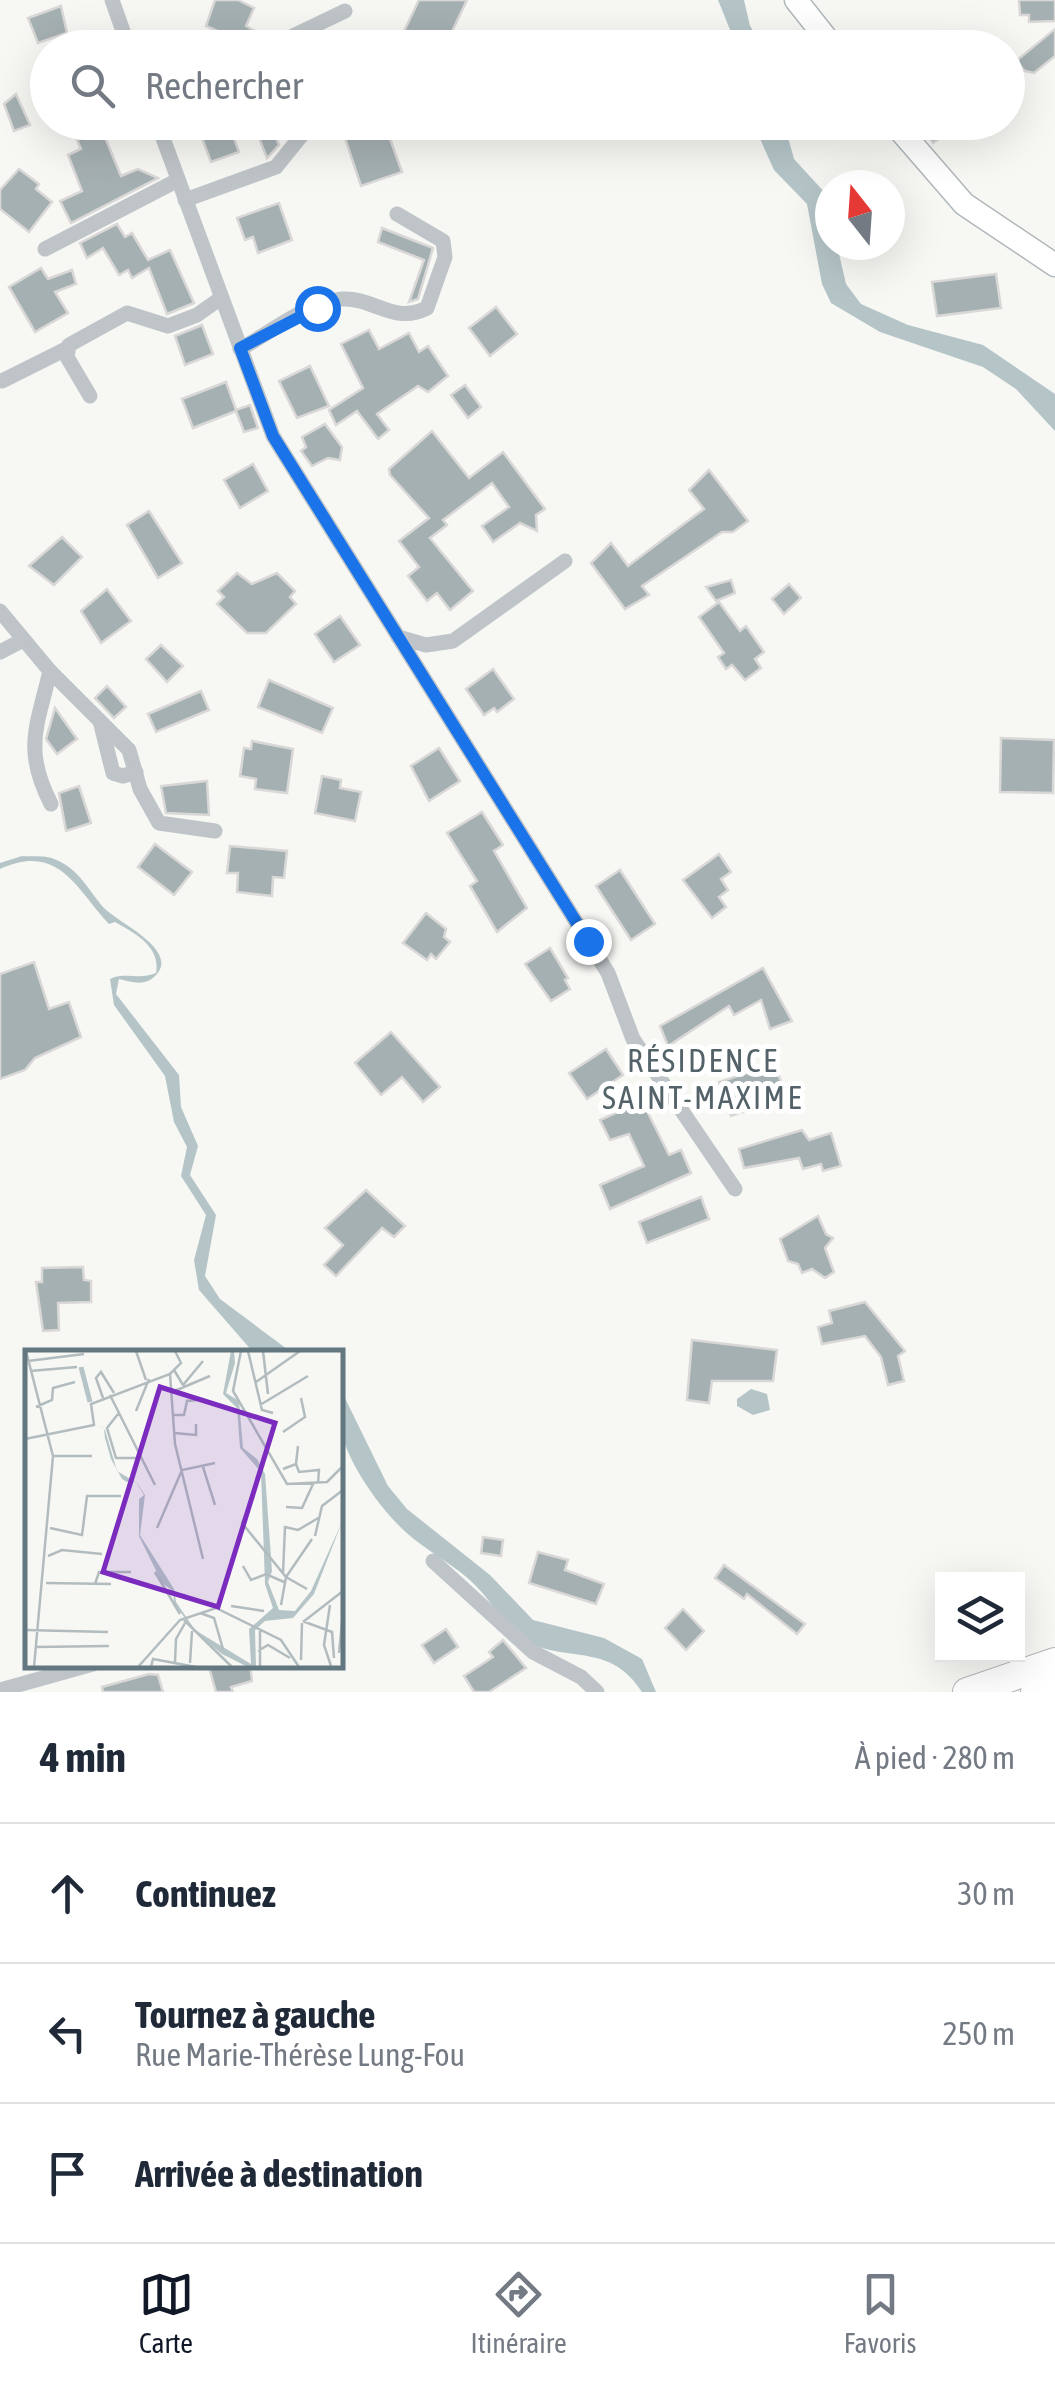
<!DOCTYPE html>
<html lang="fr">
<head>
<meta charset="utf-8">
<style>
  body { margin:0; font-family:"Asap Condensed",sans-serif; background:#f2f2f3; color:#1f2937 }
  .controls { position:absolute; right:30px; bottom:30px; display:grid; overflow:hidden; border-radius:0px; box-shadow:0 10px 40px #0002 }
  .controls button { width:90px; height:90px; display:grid; place-items:center; padding:0; border:0; border-bottom:2px solid #e0e1e3; background:#fff; color:#1f2937; font:50px sans-serif }
  .compass { position:absolute; left:815px; top:170px; width:90px; height:90px; border-radius:50%; background:#fff; box-shadow:0 10px 40px #0002; rotate:343deg }
  .stop { position:absolute; width:30px; height:30px; margin:-22px; border:8px solid #1a73e8; border-radius:50%; background:#fff }
  .stop.end { background:#1a73e8; border-color:#fff; box-shadow:0 2px 10px #0008 }
  .list { margin:0; padding:0; list-style:none }
  h2 { display:flex; justify-content:space-between; align-items:center; height:130px; margin:0; padding:0 40px; font-size:42px }
  h2 small { font-size:32px; font-weight:400; color:#747a83 }
  .list li { display:grid; grid-template-columns:65px 1fr auto; gap:30px; align-items:center; box-sizing:border-box; height:140px; padding:0 40px; border-top:2px solid #e0e1e3 }
  .list b { display:block; font-size:38px; white-space:nowrap }
  .list p { margin:0; font-size:32px; white-space:nowrap; color:#747a83 }
  .list em { font-size:32px; font-style:normal; color:#747a83 }
  .icon { flex:none; width:55px; height:55px; fill:none; stroke:currentColor; stroke-width:2; stroke-linecap:round; stroke-linejoin:round }
  .map { position:relative; flex:none; width:1055px; height:1692px; overflow:hidden }
  .search { position:absolute; background:#fff; box-shadow:0 10px 40px #0002; left:30px; right:30px; top:30px; height:110px; display:flex; align-items:center; gap:25px; box-sizing:border-box; padding:0 35px; border-radius:55px; color:#747a83; font-size:38px }
  .sheet { height:550px; background:#fff }
  nav { display:flex; justify-content:space-around; align-items:center; box-sizing:border-box; height:140px; border-top:2px solid #e0e1e3; background:#fff; font-size:28px; color:#747a83 }
  nav a { display:grid; justify-items:center; gap:5px }
  nav .on { color:#111827 }
  .map>svg:first-child { display:block }
  .water { fill:#b5c5c7 }
  .building { fill:#a5b0b3; stroke:#d9d8d7; stroke-width:2.5 }
  .lines { fill:none; stroke-linecap:round; stroke-linejoin:round }
  .secondary-casing { stroke:#b0b8bb; stroke-width:25 }
  .trunk-casing { stroke:#b1b7ba; stroke-width:30 }
  .minor { stroke:#bec4c7; stroke-width:15 }
  .secondary { stroke:#fff; stroke-width:22 }
  .trunk { stroke:#fff; stroke-width:28 }
  .route { stroke:#1a73e8; stroke-width:12 }
  .labels { text-anchor:middle; stroke-width:10; stroke-linejoin:round; paint-order:stroke }
  .neighbourhood-label { font-size:32px; letter-spacing:2.5px; fill:#54636a; stroke:#fff }
  .inset-river { fill:none; stroke:#b5c5c7; stroke-width:5 }
  .inset-road { fill:none; stroke:#b2bcbe; stroke-width:2.5 }
  .view { fill:#7b2cbf; fill-opacity:0.15; stroke:#7b2cbf; stroke-width:5 }
  .inset-edge { fill:none; stroke:#62777f; stroke-width:5 }
</style>
</head>
<body>
<div class="map">
<svg width="1055" height="1692" viewBox="0 0 1055 1692">
  <rect width="100%" height="100%" fill="#f7f7f4"/>
  <g class="water">
    <path d="M718 0H744L750 26 764 47H737Z"/>
    <path d="M753 123H784L794 159 827 195 830 245H837L846 284 861 304 908 325 983 345 1055 394V431L1016 389 983 367 880 332 831 303 822 284 807 204 774 170Z"/>
    <path d="M22 856C31 857 45 855 54 859 80 869 87 889 104 908 117 922 180 950 156 975 145 987 132 982 119 979L116 994 179 1075 181 1107 198 1146 190 1175 216 1215 205 1276 220 1299 291 1352H253L199 1290 194 1260 206 1215 181 1176 187 1147 174 1122 165 1076 114 1005 110 979C125 972 140 980 156 973 161 947 135 933 115 922L109 924C76 889 59 842 0 869V863Z"/>
    <path d="M340 1388 388 1486 407 1509 490 1575 533 1620 604 1638 642 1659 656 1692H642C612 1645 574 1661 534 1645 511 1635 493 1603 475 1585 455 1565 430 1553 409 1535 382 1512 346 1462 340 1426 338 1414 340 1400 340 1388Z"/>
    <path d="M751 1389 767 1394 770 1410 753 1415 737 1406V1399Z"/>
  </g>
  <g class="building">
    <path d="M215 0H238L254 8 246 26 264 36 257 48H218L224 34 206 26Z"/>
    <path d="M419 0H467L444 48H396Z"/>
    <path d="M1019 0H1055V21L1029 22V15H1020Z"/>
    <path d="M61 6 67 33 38 43 28 18Z"/>
    <path d="M1055 29V56L1034 73 1025 71 1016 61Z"/>
    <path d="M16 94 30 125 14 131 4 104Z"/>
    <path d="M196 122H228L239 152 211 162Z"/>
    <path d="M384 122 402 172 361 186 344 135Z"/>
    <path d="M919 122H962L933 143Z"/>
    <path d="M272 127 279 145 267 158 257 133Z"/>
    <path d="M102 130 121 176 138 169 158 178 71 223 60 201 82 191 68 155 81 149 77 140Z"/>
    <path d="M19 169 39 184 36 189 52 202 29 232 0 209V190Z"/>
    <path d="M279 203 292 240 258 253 253 237 245 240 237 218Z"/>
    <path d="M117 224 125 237 132 233 148 260 170 250 194 303 167 314 149 268 132 278 128 270 119 275 103 248 87 258 80 243Z"/>
    <path d="M382 228 433 248 418 299 409 302 424 260 378 242Z"/>
    <path d="M41 268 48 279 72 270 76 284 55 292 68 313 35 332 9 287Z"/>
    <path d="M996 274 1001 308 937 316 932 282Z"/>
    <path d="M496 307 517 334 490 356 469 328Z"/>
    <path d="M202 325 213 354 185 365 175 336Z"/>
    <path d="M369 330 379 349 409 333 419 352 428 346 448 376 428 392 418 386 377 414 389 430 378 439 357 411 336 425 329 410 363 388 341 344Z"/>
    <path d="M310 366 329 406 297 418 279 381Z"/>
    <path d="M226 382 236 410 250 405 258 428 244 432 236 411 193 428 182 399Z"/>
    <path d="M465 385 481 407 468 418 451 395Z"/>
    <path d="M325 424 342 447 340 460 328 458 312 466 301 451 306 447 302 437Z"/>
    <path d="M432 431 469 478 503 452 545 509 536 515 537 531 520 523 493 542 482 526 509 507 492 483 443 520 447 525 430 538 473 591 450 610 437 593 427 601 408 576 419 567 399 541 429 518 390 475 389 469Z"/>
    <path d="M253 464 268 491 240 508 224 480Z"/>
    <path d="M709 470 748 521 733 532H722L642 586 649 595 625 609 591 563 611 543 628 566 681 526 704 509 689 490Z"/>
    <path d="M149 511 182 563 158 578 127 525Z"/>
    <path d="M62 537 82 557 54 585 29 566Z"/>
    <path d="M237 573 252 584 277 573 295 591 290 597 296 604 266 633H247L217 604 224 597 218 591Z"/>
    <path d="M731 580 735 593 716 601 706 587Z"/>
    <path d="M789 584 801 598 784 614 772 599Z"/>
    <path d="M107 589 131 621 101 643 81 611Z"/>
    <path d="M719 602 740 631 746 626 764 652 755 659 761 668 745 680 732 665 726 669 718 657 724 653 699 617Z"/>
    <path d="M340 616 360 645 334 662 315 634Z"/>
    <path d="M161 645 183 666 167 682 146 659Z"/>
    <path d="M493 669 514 699 497 712 494 708 484 715 466 689Z"/>
    <path d="M269 680 333 708 322 733 258 707Z"/>
    <path d="M107 686 126 707 114 718 95 698Z"/>
    <path d="M201 691 209 710 156 732 148 714Z"/>
    <path d="M55 708 77 739 57 754 46 739Z"/>
    <path d="M1001 738 1054 740 1053 793 1000 792Z"/>
    <path d="M252 741 293 749 287 793 255 789 256 779 240 776 244 748 251 749Z"/>
    <path d="M439 748 460 781 429 801 411 766Z"/>
    <path d="M322 776 341 780 340 788 361 792 355 821 315 813Z"/>
    <path d="M207 781 209 815 166 813 161 786Z"/>
    <path d="M79 786 91 823 66 831 59 793Z"/>
    <path d="M482 812 503 845 494 851 527 908 497 932 470 886 477 881 447 833Z"/>
    <path d="M155 844 192 872 174 895 138 867Z"/>
    <path d="M230 846 287 851 284 878 273 877 272 896 237 892 238 873H227Z"/>
    <path d="M719 854 731 872 721 879 728 890 719 897 726 907 712 918 683 880Z"/>
    <path d="M620 870 655 924 631 940 596 886Z"/>
    <path d="M426 913 446 929 444 937 450 942 436 959 431 954 427 960 403 943Z"/>
    <path d="M550 948 568 978 565 980 570 989 551 1001 525 964Z"/>
    <path d="M34 962 49 1009 69 1002 81 1037 35 1058 25 1070 0 1079V974Z"/>
    <path d="M763 968 792 1021 770 1029 761 1000 734 1015 729 1006 668 1046 660 1026Z"/>
    <path d="M391 1032 440 1087 423 1102 402 1077 381 1095 355 1063Z"/>
    <path d="M606 1049 623 1075 587 1099 569 1073Z"/>
    <path d="M775 1064 786 1097 731 1116 719 1082Z"/>
    <path d="M642 1101 669 1155 681 1150 691 1173 610 1209 600 1185 644 1166 629 1134 610 1140 600 1120Z"/>
    <path d="M802 1130 809 1140 831 1133 841 1166 823 1171 821 1164 803 1169 799 1158 744 1168 739 1149Z"/>
    <path d="M366 1190 405 1226 394 1237 382 1228 336 1276 324 1265 343 1245 325 1228Z"/>
    <path d="M701 1197 709 1219 647 1243 639 1222Z"/>
    <path d="M818 1216 826 1234 833 1238 825 1248 834 1272 825 1278 812 1269 802 1273 798 1264 788 1261 780 1239Z"/>
    <path d="M83 1267 84 1280 91 1281V1302L58 1303 59 1330 43 1331 36 1282H42V1268Z"/>
    <path d="M865 1302 905 1351 898 1356 904 1381 888 1385 881 1357 865 1336 822 1344 818 1327 832 1323 829 1311Z"/>
    <path d="M692 1340 777 1350 773 1381H712L709 1403 687 1400Z"/>
    <path d="M483 1537 503 1540 501 1556 481 1553Z"/>
    <path d="M538 1552 568 1560 565 1570 604 1584 596 1604 529 1583Z"/>
    <path d="M724 1565 805 1624 797 1634 747 1594 744 1599 715 1578Z"/>
    <path d="M683 1609 704 1631 686 1650 665 1628Z"/>
    <path d="M446 1629 458 1647 434 1663 422 1645Z"/>
    <path d="M503 1640 526 1668 489 1692H474L464 1676 493 1657 489 1652Z"/>
    <path d="M208 1664H250L252 1681 231 1687 233 1692H216Z"/>
    <path d="M149 1674 158 1675 163 1692H103L102 1687Z"/>
  </g>
  <g class="lines">
    <g class="secondary-casing">
      <g id="secondary">
        <path d="M796 0 834 48"/>
        <path d="M893 122 964 204 1055 265"/>
      </g>
    </g>
    <g class="trunk-casing">
      <g id="trunk">
        <path d="M967 1692 1055 1662"/>
        <path d="M1035 1692 1055 1688"/>
      </g>
    </g>
    <g class="minor">
      <path d="M112 0 129 48"/>
      <path d="M268 48 345 11"/>
      <path d="M157 122 273 436 608 973 633 1039 735 1189"/>
      <path d="M185 200 276 167 301 136 295 122"/>
      <path d="M45 249 178 180"/>
      <path d="M240 349C270 333 308 302 342 299 373 297 394 325 427 308L445 257 443 241 397 214"/>
      <path d="M2 381 66 349"/>
      <path d="M90 396 67 357 69 345 127 313 168 326 197 315 221 298"/>
      <path d="M0 611 50 671 129 750 140 789 159 823 215 831"/>
      <path d="M398 637 426 645 453 641 565 561"/>
      <path d="M0 652 23 640"/>
      <path d="M50 671C37 727 23 749 51 804"/>
      <path d="M101 725 113 773 123 776 136 772"/>
      <path d="M433 1561 533 1652 581 1677 597 1692"/>
      <path d="M0 1690 93 1664"/>
    </g>
    <use href="#secondary" class="secondary"/>
    <use href="#trunk" class="trunk"/>
  </g>
  <g class="lines">
    <path class="route" d="M317 308 240 348 273 436 588 941"/>
  </g>
  <g class="labels">
    <g class="neighbourhood-label">
      <text x="703" y="1072">RÉSIDENCE<tspan x="703" dy="37">SAINT-MAXIME</tspan></text>
    </g>
  </g>
  <g transform="translate(25 1350)">
    <rect width="318" height="318" fill="#f7f7f4"/>
    <path d="M206 1H209L210 13 201 43 214 51 218 98 232 109 240 124 247 221 243 232 254 260 270 261 286 241 317 172 289 244 268 268 240 271 230 280 231 317H223L197 304 169 281 149 253 148 241 137 233 114 186V149L119 145 111 132H102L97 129 86 109 80 88 79 79 74 75 77 77 80 80 92 121 112 133 120 145 115 185 149 239 151 252 170 280 226 314 224 279 248 258 240 234 236 122 215 98 212 58 198 44Z" fill="#b5c5c7"/>
    <path class="inset-river" d="M56 17 65 52"/>
    <path class="inset-road" d="M1 1 28 106 9 317M111 1 121 30M216 1 208 41 262 134 302 132 318 116M223 1 237 60 248 63M238 1 243 44M3 11 59 4M149 20 158 35 178 11M5 21 52 17M145 24 150 94 178 209M231 32 275 1M147 42 185 26M85 45 130 135M78 48 71 28 76 22 89 43M235 55 283 26M11 57 27 50 28 38 50 32M111 61 124 29M93 64 82 78 91 108H116M148 65H159L162 51 172 50M258 82 280 67 276 48M149 83 171 85V74M0 89 69 75 66 54 145 24 156 13 150 1M28 106H67M271 114 274 122 294 120 293 133M178 117 190 155M258 119 271 114 273 96M229 146 217 173 261 227 282 239M261 157 277 158 289 132M25 178 57 185 62 146H96M132 178 157 120 190 113M290 186 297 156 318 140M23 206 37 200 77 204M218 216 226 230 241 224 259 232M130 222 155 264M258 223 260 177 273 180 295 167M21 233 86 234M70 234 74 222H106M256 255 261 227 287 189M305 255 299 295 306 316M206 256 239 261M175 263 189 268 198 299M159 270 207 317M278 272 318 241M280 272 307 282 309 308M0 280 83 282M10 297 84 296M233 301 243 295 265 308M314 303 318 262M276 310 277 273M150 312 151 289 160 273M165 313 167 281M113 317 155 270 191 258 256 290 274 317M126 317 128 309 171 317M235 317V281"/>
    <path class="view" d="M135 37 250 73 193 257 78 222Z"/>
    <rect width="318" height="318" class="inset-edge"/>
  </g>
</svg>
<div class="controls">
<button><svg class="icon" aria-label="layers" viewBox="0 0 24 24"><path d="M12 4l9 5-9 5-9-5zM3 14l9 5 9-5"/></svg></button>
</div>
<svg class="compass" viewBox="-18 -18 36 36"><path d="M0-13l5 13h-10z" fill="#e53935"/><path d="M0 13l5-13h-10z" fill="#747a83"/></svg>
<div class="stop" style="left:317px;top:308px"></div>
<div class="stop end" style="left:588px;top:941px"></div>
<div class="search"><svg class="icon" aria-label="search" viewBox="0 0 24 24"><circle cx="10" cy="10" r="6"/><path d="M15 15l6 6"/></svg>Rechercher</div>
</div>
<section class="sheet">
<h2>4 min<small>À pied · 280 m</small></h2>
<ul class="list">
<li><svg class="icon" aria-label="ahead" viewBox="0 0 24 24"><path d="M12 20V5M6 11l6-6 6 6"/></svg><div><b>Continuez</b></div><em>30 m</em></li>
<li><svg class="icon" aria-label="left" viewBox="0 0 24 24"><path d="M17 20v-9H6M10 6l-5 5 5 5"/></svg><div><b>Tournez à gauche</b><p>Rue Marie-Thérèse Lung-Fou</p></div><em>250 m</em></li>
<li><svg class="icon" aria-label="arrive" viewBox="0 0 24 24"><path d="M6 21V4h12l-3 4 3 4H6"/></svg><div><b>Arrivée à destination</b></div></li>
</ul>
</section>
<nav>
<a class="on"><svg class="icon" aria-label="map" viewBox="0 0 24 24"><path d="M3 6l6-2 6 2 6-2v14l-6 2-6-2-6 2zM9 4v14M15 6v14"/></svg>Carte</a>
<a><svg class="icon" aria-label="directions" viewBox="0 0 24 24"><path d="M12 3l9 9-9 9-9-9zM9 14v-3h6M13 9l2 2-2 2"/></svg>Itinéraire</a>
<a><svg class="icon" aria-label="saved" viewBox="0 0 24 24"><path d="M7 4h10v16l-5-4-5 4z"/></svg>Favoris</a>
</nav>
</body>
</html>
